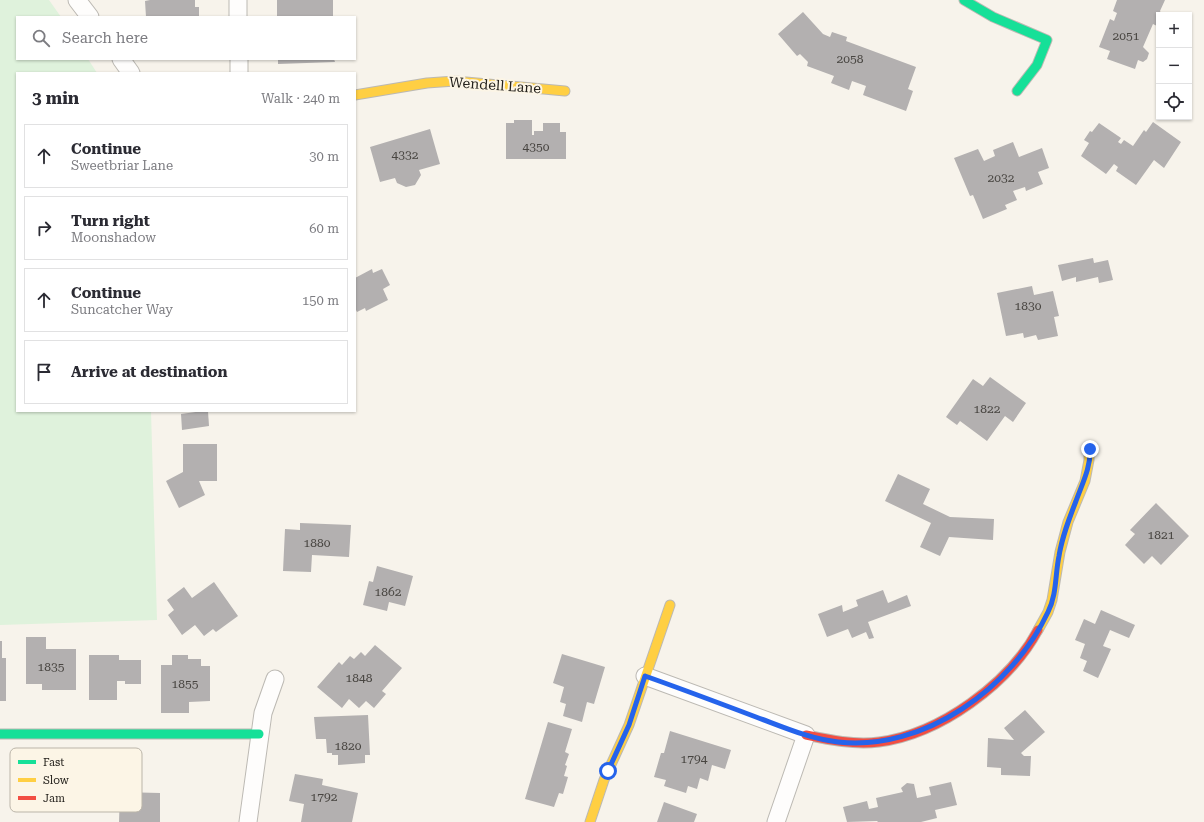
<!DOCTYPE html>
<html lang="en">
<head>
<meta charset="utf-8">
<style>
  body { margin:0; font-family:"Roboto Serif",serif; background:#f2f2f3; color:#2b2b33 }
  .controls { position:absolute; right:12px; top:12px; display:grid; overflow:hidden; border-radius:0px; box-shadow:0 1px 3px #0004 }
  .controls button { width:36px; height:36px; display:grid; place-items:center; padding:0; border:0; border-bottom:1px solid #e1e1e2; background:#fff; color:#2b2b33; font:20px sans-serif }
  .stop { position:absolute; width:12px; height:12px; margin:-9px; border:3px solid #2563eb; border-radius:50%; background:#fff }
  .stop.end { background:#2563eb; border-color:#fff; box-shadow:0 1px 4px #0008 }
  .list { margin:0; padding:0; list-style:none }
  h2 { display:flex; justify-content:space-between; align-items:center; height:52px; margin:0; padding:0 16px; font-size:17px }
  h2 small { font-size:13px; font-weight:400; color:#7c7c81 }
  .list li { display:grid; grid-template-columns:26px 1fr auto; gap:12px; align-items:center; box-sizing:border-box; height:64px; margin:0 8px 8px; padding:0 8px; border:1px solid #e1e1e2; border-radius:0px }
  .list b { display:block; font-size:15px; white-space:nowrap }
  .list p { margin:0; font-size:13px; white-space:nowrap; color:#7c7c81 }
  .list em { font-size:13px; font-style:normal; color:#7c7c81 }
  .icon { flex:none; width:22px; height:22px; fill:none; stroke:currentColor; stroke-width:2; stroke-linecap:round; stroke-linejoin:round }
  .map { position:relative; flex:none; width:1204px; height:822px; overflow:hidden }
  .search { position:absolute; background:#fff; box-shadow:0 1px 3px #0004; left:16px; top:16px; width:340px; height:44px; display:flex; align-items:center; gap:10px; box-sizing:border-box; padding:0 14px; border-radius:0px; color:#7c7c81; font-size:15px }
  .panel { position:absolute; background:#fff; box-shadow:0 1px 3px #0004; left:16px; top:72px; width:340px; height:340px; border-radius:0px }
  .map>svg:first-child { display:block }
  .green { fill:#dff2dc }
  .building { fill:#b3b0b0 }
  .lines { fill:none; stroke-linecap:round; stroke-linejoin:round }
  .street-casing { stroke:#bcb9b3; stroke-width:19 }
  .fast-casing { stroke:#bcb9b3; stroke-width:11 }
  .slow-casing { stroke:#bcb9b3; stroke-width:11 }
  .jam-casing { stroke:#bcb9b3; stroke-width:11 }
  .street { stroke:#fefdfc; stroke-width:17 }
  .fast { stroke:#16e098; stroke-width:9 }
  .slow { stroke:#ffcf43; stroke-width:9 }
  .jam { stroke:#f24e42; stroke-width:9 }
  .route { stroke:#2563eb; stroke-width:5 }
  .labels { text-anchor:middle; stroke-width:4; stroke-linejoin:round; paint-order:stroke }
  .number-label { font-size:12px; fill:#484541 }
  .street-label { font-size:14px; fill:#24211c; stroke:#fcf5e6 }
  .key { fill:#fcf5e6; stroke:#bbb5a9; stroke-width:1 }
  .key-label { font-size:11px; fill:#24211c }
</style>
</head>
<body>
<div class="map">
<svg width="1204" height="822" viewBox="0 0 1204 822">
  <rect width="100%" height="100%" fill="#f7f3eb"/>
  <path class="green" d="M0 0H49L61 17H17V59H88L97 73H17V411H151L157 620 0 625Z"/>
  <g class="building">
    <path d="M150 0H195V7H199V17H146L145 1Z"/>
    <rect x="277" y="0" width="56" height="17"/>
    <path d="M1117 0H1165L1160 11 1162 15H1159V24L1157 26 1153 24 1143 47 1149 53 1147 59 1143 62 1138 60 1135 69 1107 59 1110 51 1099 47 1110 19 1114 21 1117 13 1113 11Z"/>
    <path d="M803 12 823 34 830 37 832 32 847 37 846 41 916 67 908 89 913 91 906 111 863 95 866 86 852 81 849 90 831 83 834 76 807 66 808 62 800 54 797 56 778 34Z"/>
    <path d="M278 59H334L335 62 278 64Z"/>
    <path d="M514 120H532V135H534V131H543V123H560V132H566V159H506V123H514Z"/>
    <path d="M1153 122 1181 142 1164 168 1154 160 1136 185 1116 171 1118 167 1114 164 1106 174 1081 156 1089 143 1084 140 1090 131 1092 132 1099 123 1121 138 1118 142 1121 144 1124 140 1133 146 1144 130 1146 132Z"/>
    <path d="M430 129 440 164 419 170 421 175 415 185 406 187 397 183 395 178 380 182 370 147Z"/>
    <path d="M1013 142 1019 157 1042 148 1049 168 1038 172 1043 184 1026 191 1025 187 1013 191 1017 200 1005 205 1007 209 983 219 973 195 970 196 954 158 978 149 984 161 995 156 993 150Z"/>
    <path d="M1093 258 1094 263 1108 260 1113 280 1099 283 1098 277 1076 282V277L1062 281 1058 265Z"/>
    <path d="M372 269 373 273 382 269 390 285 383 289 388 300 366 311 365 308 357 312 355 308V278Z"/>
    <path d="M1032 286 1034 295 1053 291 1059 316 1054 317 1058 336 1038 340 1036 335 1024 338 1023 333 1006 336 997 293Z"/>
    <path d="M990 377 1026 403 1013 422 1005 416 987 441 960 421 957 425 946 417 973 379 983 386Z"/>
    <path d="M203 411H208L209 426 182 430 181 414Z"/>
    <path d="M183 444H217V481H199L205 495 179 508 166 481 183 472Z"/>
    <path d="M898 474 930 489 923 504 950 517 994 519 993 540 949 537 940 556 920 547 931 523 885 501Z"/>
    <path d="M1156 503 1189 536 1161 565 1152 556 1144 564 1125 545 1135 534 1130 530Z"/>
    <path d="M300 523 351 525 349 557 312 555 311 572 283 571 285 529 300 530Z"/>
    <path d="M377 566 413 576 405 606 389 602 387 611 363 605 369 581 373 582Z"/>
    <path d="M214 582 238 616 216 632 213 629 204 636 195 625 182 635 168 615 174 610 167 600 184 587 192 598Z"/>
    <path d="M883 590 888 603 907 595 911 606 868 622 874 638 869 639 866 632 852 638 848 629 827 637 818 614 842 605 843 612 858 606 856 600Z"/>
    <path d="M1101 610 1135 625 1129 638 1110 630 1103 646 1111 649 1098 678 1083 671 1087 661 1080 658 1085 644 1075 640 1084 619 1095 624Z"/>
    <path d="M26 637H46V649H76V690H42V684H26Z"/>
    <path d="M0 641H2V658H6V701H0Z"/>
    <path d="M375 645 402 668 382 691 386 694 374 708 366 701 359 708 349 699 342 708 317 687 339 662 342 665 350 656 354 659 361 652 365 656Z"/>
    <path d="M562 654 605 667 594 704 587 702 582 722 563 716 566 704 560 702 564 687 553 683Z"/>
    <path d="M89 655H119V660H141V684H125V681H117V700H89Z"/>
    <path d="M172 655H188V659H201V666H210V701L189 702V713H161V665H172Z"/>
    <path d="M1025 710 1045 732 1021 753 1024 756H1031L1030 776 1001 775V768L987 767 988 738 1014 740 1004 728Z"/>
    <path d="M368 715 370 755H365V763L338 765V755H332V753H327L326 739H316L314 717Z"/>
    <path d="M548 722 572 729 565 752 569 754 565 765 567 766 564 776 568 777 563 794 559 793 554 807 525 799Z"/>
    <path d="M670 731 731 750 725 769 712 765 708 781 700 778 697 789 688 786 686 793 664 786 666 780 654 777 661 753H664Z"/>
    <path d="M295 774 323 779 322 785 358 793 352 822H301L304 804 289 801Z"/>
    <path d="M951 782 957 805 935 810 937 818 921 822H878L877 821 847 822 843 807 867 801 869 809 878 807 876 798 903 792 901 788 907 783 914 784 917 798 931 795 929 787Z"/>
    <path d="M120 792 160 793V822H119Z"/>
    <path d="M664 802 697 814 694 822H657Z"/>
  </g>
  <g class="lines">
    <g class="street-casing">
      <g id="street">
        <path d="M77 0 90 17"/>
        <path d="M238 0V17"/>
        <path d="M121 59 131 73"/>
        <path d="M239 59V73"/>
        <path d="M645 676 806 735 776 822"/>
        <path d="M248 822 263 713 275 679"/>
      </g>
    </g>
    <g class="fast-casing">
      <g id="fast">
        <path d="M964 0 993 17 1047 40 1037 65 1017 91"/>
        <path d="M0 734H259"/>
      </g>
    </g>
    <g class="slow-casing">
      <g id="slow">
        <path d="M355 95 427 83 455 81 565 91"/>
        <path d="M1038 630 1048 612 1052 600 1060 552 1068 522 1085 481 1089 460V449"/>
        <path d="M590 822 604 780 629 725 670 605"/>
      </g>
    </g>
    <g class="jam-casing">
      <path id="jam" d="M806 735C830 740 854 745 879 742 940 734 1009 684 1038 630"/>
    </g>
    <use href="#street" class="street"/>
    <use href="#fast" class="fast"/>
    <use href="#slow" class="slow"/>
    <use href="#jam" class="jam"/>
  </g>
  <g class="lines">
    <path class="route" d="M608 771 629 725 645 676C682 689 719 703 756 717 783 727 810 739 838 742 924 752 1013 687 1048 612 1057 594 1055 575 1059 556 1062 537 1069 519 1076 501 1082 484 1091 467 1090 449"/>
  </g>
  <g class="labels">
    <g class="number-label">
      <text x="1126" y="40">2051</text>
      <text x="850" y="63">2058</text>
      <text x="536" y="151">4350</text>
      <text x="405" y="159">4332</text>
      <text x="1001" y="182">2032</text>
      <text x="1028" y="310">1830</text>
      <text x="987" y="413">1822</text>
      <text x="1161" y="539">1821</text>
      <text x="317" y="547">1880</text>
      <text x="388" y="596">1862</text>
      <text x="51" y="671">1835</text>
      <text x="359" y="682">1848</text>
      <text x="185" y="688">1855</text>
      <text x="348" y="750">1820</text>
      <text x="694" y="763">1794</text>
      <text x="324" y="801">1792</text>
    </g>
    <g class="street-label">
      <text transform="translate(495 85) rotate(4)" y="5">Wendell Lane</text>
    </g>
  </g>
  <rect x="10" y="748" width="132" height="64" rx="6" class="key"/>
  <rect x="18" y="760" width="18" height="4" fill="#16e098"/>
  <rect x="18" y="778" width="18" height="4" fill="#ffcf43"/>
  <rect x="18" y="796" width="18" height="4" fill="#f24e42"/>
  <g class="key-label">
    <text x="43" y="766">Fast</text>
    <text x="43" y="784">Slow</text>
    <text x="43" y="802">Jam</text>
  </g>
</svg>
<div class="controls">
<button>+</button>
<button>−</button>
<button><svg class="icon" aria-label="locate" viewBox="0 0 24 24"><circle cx="12" cy="12" r="6"/><path d="M12 2v4M12 18v4M2 12h4M18 12h4"/></svg></button>
</div>
<div class="stop" style="left:608px;top:771px"></div>
<div class="stop end" style="left:1090px;top:449px"></div>
<div class="search"><svg class="icon" aria-label="search" viewBox="0 0 24 24"><circle cx="10" cy="10" r="6"/><path d="M15 15l6 6"/></svg>Search here</div>
<section class="panel">
<h2>3 min<small>Walk · 240 m</small></h2>
<ul class="list">
<li><svg class="icon" aria-label="ahead" viewBox="0 0 24 24"><path d="M12 20V5M6 11l6-6 6 6"/></svg><div><b>Continue</b><p>Sweetbriar Lane</p></div><em>30 m</em></li>
<li><svg class="icon" aria-label="right" viewBox="0 0 24 24"><path d="M7 20v-9h11M14 6l5 5-5 5"/></svg><div><b>Turn right</b><p>Moonshadow</p></div><em>60 m</em></li>
<li><svg class="icon" aria-label="ahead" viewBox="0 0 24 24"><path d="M12 20V5M6 11l6-6 6 6"/></svg><div><b>Continue</b><p>Suncatcher Way</p></div><em>150 m</em></li>
<li><svg class="icon" aria-label="arrive" viewBox="0 0 24 24"><path d="M6 21V4h12l-3 4 3 4H6"/></svg><div><b>Arrive at destination</b></div></li>
</ul>
</section>
</div>
</body>
</html>
